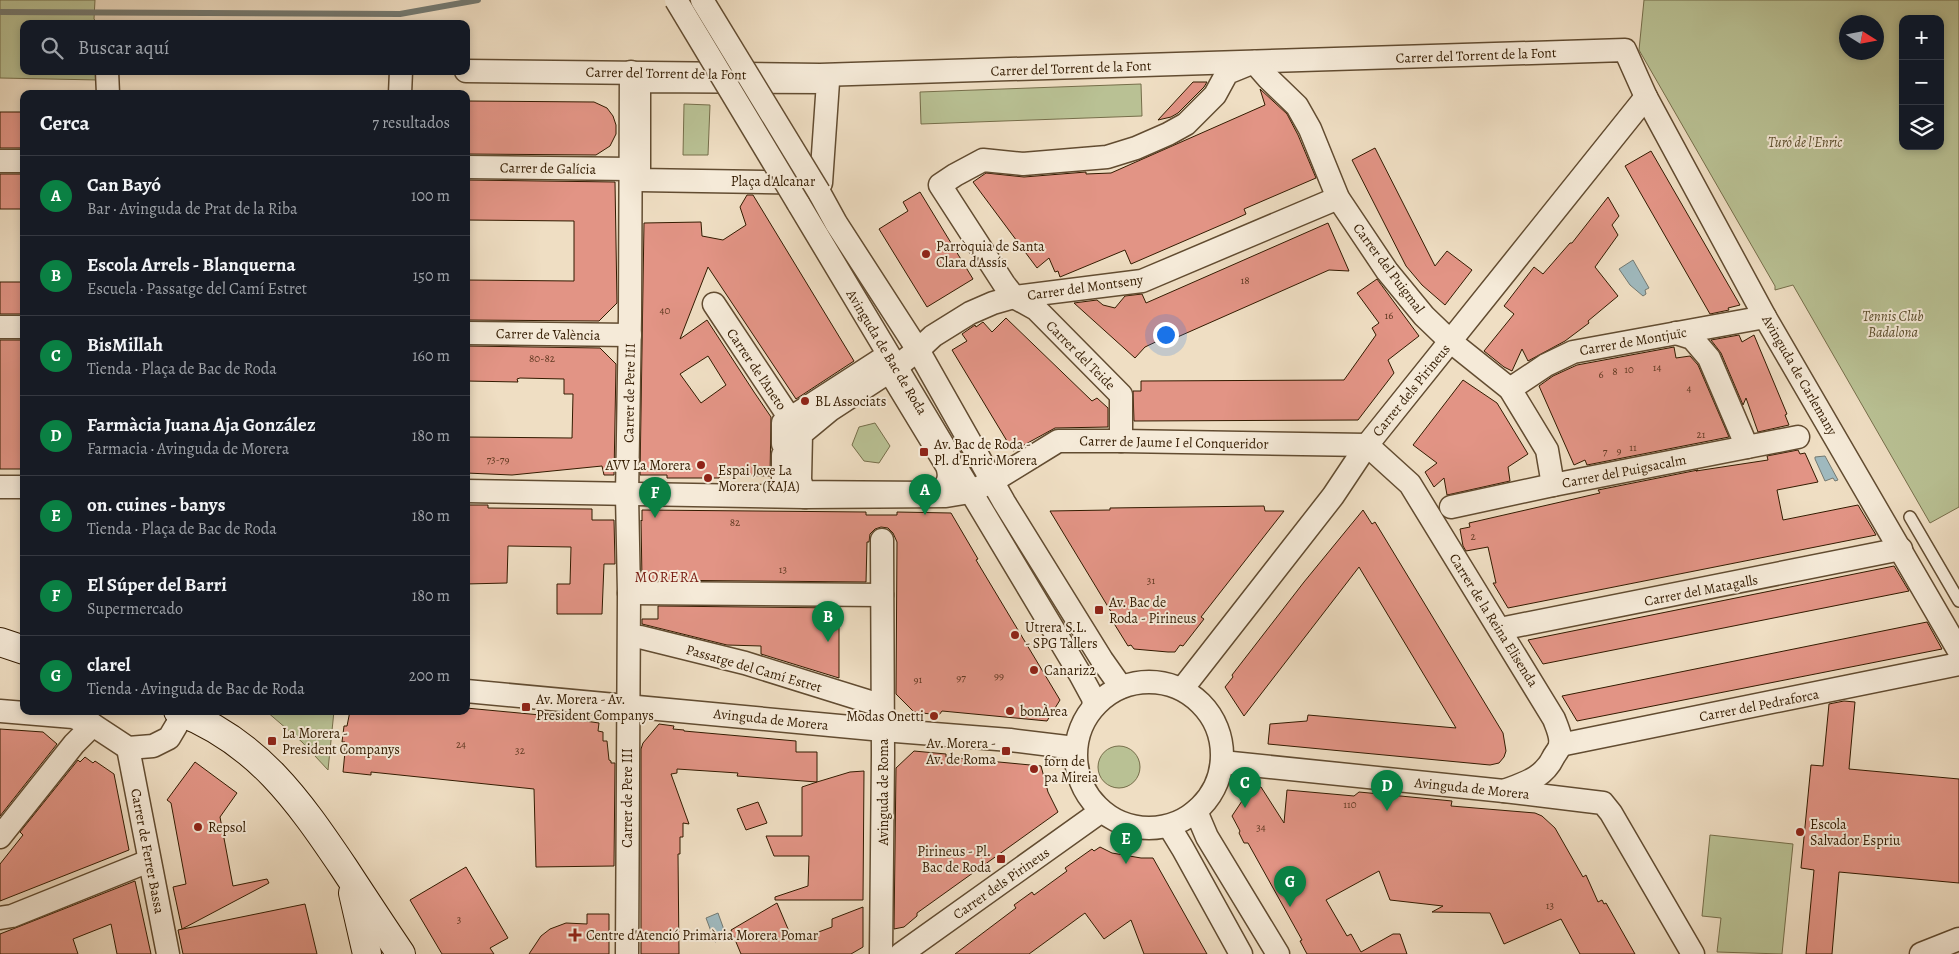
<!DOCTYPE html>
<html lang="es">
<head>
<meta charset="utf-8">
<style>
  body { margin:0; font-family:Alegreya,serif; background:#20242c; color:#f1f3f6 }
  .controls { position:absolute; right:15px; top:15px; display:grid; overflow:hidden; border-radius:10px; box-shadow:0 2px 8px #0003 }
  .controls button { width:45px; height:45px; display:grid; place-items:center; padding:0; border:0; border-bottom:1px solid #363941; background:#171b24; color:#f1f3f6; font:25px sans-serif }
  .compass { position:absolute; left:1839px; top:15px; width:45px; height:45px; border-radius:50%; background:#171b24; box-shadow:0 2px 8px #0003; rotate:101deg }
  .you { position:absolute; left:1165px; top:334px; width:18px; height:18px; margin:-12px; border:4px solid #fff; border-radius:50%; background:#1a73e8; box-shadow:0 0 0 8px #1a73e833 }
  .badge { display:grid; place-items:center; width:32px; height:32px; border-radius:50%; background:#0b8043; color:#fff; font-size:16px; font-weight:700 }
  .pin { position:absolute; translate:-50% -41px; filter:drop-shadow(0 1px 2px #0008) }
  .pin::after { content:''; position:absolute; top:26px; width:18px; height:15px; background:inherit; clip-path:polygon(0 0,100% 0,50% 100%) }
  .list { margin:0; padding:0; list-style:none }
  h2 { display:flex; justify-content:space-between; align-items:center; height:65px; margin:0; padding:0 20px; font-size:21px }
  h2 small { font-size:16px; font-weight:400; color:#9ea1a6 }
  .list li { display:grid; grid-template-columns:32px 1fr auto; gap:15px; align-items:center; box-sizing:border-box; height:80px; padding:0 20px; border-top:1px solid #363941 }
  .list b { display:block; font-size:19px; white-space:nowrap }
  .list p { margin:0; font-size:16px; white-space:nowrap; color:#9ea1a6 }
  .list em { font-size:16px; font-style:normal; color:#9ea1a6 }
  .icon { flex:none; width:28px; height:28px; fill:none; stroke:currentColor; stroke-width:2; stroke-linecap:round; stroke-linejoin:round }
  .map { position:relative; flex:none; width:1959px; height:954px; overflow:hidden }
  .search { position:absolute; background:#171b24; box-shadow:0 2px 8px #0003; left:20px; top:20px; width:450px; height:55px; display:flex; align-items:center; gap:12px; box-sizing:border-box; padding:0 18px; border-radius:10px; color:#9ea1a6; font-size:19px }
  .panel { position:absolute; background:#171b24; box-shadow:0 2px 8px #0003; left:20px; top:90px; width:450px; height:625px; border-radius:10px }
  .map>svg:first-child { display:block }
  .green { fill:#b9c194; stroke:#766e4a; fill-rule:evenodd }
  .water { fill:#9fb9be; stroke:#747a72 }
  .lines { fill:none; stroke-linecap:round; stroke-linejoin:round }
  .stream { stroke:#747a72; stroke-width:6 }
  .building { fill:#e29485; stroke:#331b00; fill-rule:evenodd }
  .lane-casing { stroke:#624c31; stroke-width:14 }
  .street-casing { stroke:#624c31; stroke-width:25 }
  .secondary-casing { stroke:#331b00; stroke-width:30 }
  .lane { stroke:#f5ead8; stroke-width:11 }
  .street { stroke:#f5ead8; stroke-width:22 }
  .secondary { stroke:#f5ead8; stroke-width:28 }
  .street-bridge-casing { stroke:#624c31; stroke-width:25; stroke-linecap:butt }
  .street-bridge { stroke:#f5ead8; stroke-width:22 }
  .poi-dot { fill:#8f2418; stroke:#f5ead8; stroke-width:2 }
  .labels { text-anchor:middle; stroke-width:4; stroke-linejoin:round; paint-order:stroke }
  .number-label { font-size:11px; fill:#5f3921 }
  .street-label { font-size:14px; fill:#331b00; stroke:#f5ead8 }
  .park-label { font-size:14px; font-style:italic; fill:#5b4d2c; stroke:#f5ead8 }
  .poi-label { font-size:14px; fill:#331b00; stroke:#f5ead8; text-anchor:start }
  .neighbourhood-label { font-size:15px; letter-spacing:1px; fill:#7a1f14; stroke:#f5ead8 }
</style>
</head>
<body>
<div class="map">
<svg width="1959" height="954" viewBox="0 0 1959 954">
  <rect width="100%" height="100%" fill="#efdec3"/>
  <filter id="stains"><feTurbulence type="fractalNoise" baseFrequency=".004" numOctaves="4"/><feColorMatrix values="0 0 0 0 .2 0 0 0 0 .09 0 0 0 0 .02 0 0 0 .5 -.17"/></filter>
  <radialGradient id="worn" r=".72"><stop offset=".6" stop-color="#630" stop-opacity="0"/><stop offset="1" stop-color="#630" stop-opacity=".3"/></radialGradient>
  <g class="green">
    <path d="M0 0H95L94 19 98 24H24V71H99V80L0 78Z"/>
    <path d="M1644 0H1959V507L1930 523 1793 285 1775 290V286L1639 50ZM1903 19H1940V146H1903ZM1846 22H1876V52H1846Z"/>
    <path d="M1141 84 1142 116 921 124 920 92Z"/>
    <path d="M684 104 710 105 708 155H683Z"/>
    <path d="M875 423 890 446 879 463 864 461 852 445 859 427Z"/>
    <path d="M266 711H334L328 770 302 742Z"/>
    <circle cx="1119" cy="767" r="21"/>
    <path d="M1710 835 1793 844 1782 954 1717 952 1721 918 1702 916Z"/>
  </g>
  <g class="water">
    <path d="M1633 260 1649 288 1645 290 1646 294 1643 296 1630 285 1619 269Z"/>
    <path d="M1825 456 1838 480 1835 481 1833 478 1825 481 1815 459V457Z"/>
    <path d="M718 913 727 938 715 942 706 918Z"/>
  </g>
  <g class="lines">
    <path class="stream" d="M0 12 400 14 478 0"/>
  </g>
  <g class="building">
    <path d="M1193 82H1207L1204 87 1178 113 1171 117 1158 120Z"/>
    <path d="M1260 89 1287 114 1298 135 1316 178 1244 209 1246 214 1235 219 1131 264 1125 250 1060 277 1058 271 1055 272 1049 258 1037 268 973 182 986 173 1024 177 1086 172V174L1111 173 1265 105Z"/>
    <path d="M466 101 594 102 607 108 613 116 616 125V134L610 146 596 155 466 154Z"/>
    <rect x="0" y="112" width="24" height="36"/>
    <path d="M1375 148 1435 266 1447 251 1472 270 1445 305 1422 285 1406 266 1352 160Z"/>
    <path d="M1651 151 1740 305 1728 308 1729 310 1710 314 1625 166Z"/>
    <rect x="0" y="174" width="24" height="35"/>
    <path d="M466 180 615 182 617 303 599 321 466 320V280L574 281V221L466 220Z"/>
    <path d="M920 192 973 279 927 307 879 229 908 211 903 202Z"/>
    <path d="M747 195H753L854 361 796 399 708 267 680 339 707 320 754 392 771 417 770 476 720 475 719 478H667V475H640L644 223 701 222 702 236 723 240 746 225 740 207ZM708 356 726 385 701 403 680 374Z"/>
    <path d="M1608 197 1619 216 1612 225 1618 235 1595 267 1618 296 1588 321 1589 323 1565 341 1528 361 1522 349 1512 371 1504 367 1484 351 1514 314 1504 306 1534 267 1543 274 1570 243H1572Z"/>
    <path d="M1328 223 1349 271 1329 270 1164 343 1162 339 1145 347 1135 358 1074 303 1097 300 1103 305 1115 308 1125 296 1142 294 1146 303Z"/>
    <path d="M1377 279 1419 336 1388 360 1394 373 1358 420 1134 421 1133 391H1141V381L1344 380 1376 335 1372 328 1379 323 1357 293Z"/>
    <rect x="0" y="282" width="24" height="32"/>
    <path d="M1006 318 1092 401 1097 398 1108 408V427L1055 428 1013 451 952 350 967 341 962 334 975 325 976 327 983 322 992 332Z"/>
    <path d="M1739 335 1742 342 1754 335 1787 414 1785 415 1789 425 1758 432 1746 398 1743 405 1721 353 1711 340Z"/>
    <rect x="0" y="340" width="24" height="129"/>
    <path d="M466 346 600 348 616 364 614 475H604L602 466 512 475 466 473V437L572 438 573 394H564V379L520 378 517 379 518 382 466 381Z"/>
    <path d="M1674 347 1676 358 1690 356 1698 365 1729 437 1587 465 1585 460 1574 465 1539 386 1553 376 1577 365Z"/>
    <path d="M1463 380 1497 403 1528 454 1508 467 1510 481 1447 495 1444 478 1434 487 1425 472 1437 463 1413 445Z"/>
    <path d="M1798 450 1800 454 1805 453 1818 482 1777 490 1783 520 1858 505 1876 535 1508 608 1493 583H1496L1488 547 1466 551 1463 546 1460 529 1470 527 1469 523 1600 493 1598 490 1698 470 1696 471 1768 460 1767 456Z"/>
    <path d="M466 505H488V508L592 509V520H614L615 564H604L602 614H557V584H570L571 547 508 546 507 583 466 584Z"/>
    <path d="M1264 506 1265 511H1284L1201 617 1204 619 1183 646 1180 645 1175 652H1168L1134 649 1131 645 1128 646 1110 617 1113 615 1050 511 1110 510V508Z"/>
    <path d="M642 510 866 512V515H897V512L951 513 978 559 976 560 1060 700 1047 721 942 711 939 715 914 712 896 694 897 542 893 533 888 528 881 527 875 529 870 534 869 542H867L866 582 642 580 641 520 642 521Z"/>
    <path d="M1363 510 1372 524 1375 522 1503 733 1506 751 1504 757 1499 763 1490 765 1268 744 1270 724 1307 721 1308 715 1456 728 1359 567 1244 716 1225 687 1233 677 1232 675 1304 582Z"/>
    <path d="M1894 566 1909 591 1543 664 1528 640Z"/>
    <path d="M658 606 839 608V678L761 654V646L727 645 642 624V619H658Z"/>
    <path d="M1927 622 1942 649 1577 721 1562 696Z"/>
    <path d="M1844 701 1855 702 1849 769 1959 779V883L1839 872 1832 954H1806L1814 870 1801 868 1811 765 1823 766 1829 704Z"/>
    <path d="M466 708 551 716 586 720 585 721 599 723 598 731 603 732V741H607L609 760 611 761V763H615L614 866 536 867 534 789 371 772V775L343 772 345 752V742H342L344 726H347L350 711H466Z"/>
    <path d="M659 724 674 726 673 729 684 730V731L796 741V752H817V782L850 772 864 771 863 900H775V897L808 886 809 856H774L766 836H802V787L817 782 737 776 738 773 677 769V773L671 774 689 824 683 823V837H680V854H678L679 954H641V749L643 743Z"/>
    <path d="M0 729 43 732 57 744 0 816Z"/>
    <path d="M914 751 946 754V757L1041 766 1048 792 1058 812 917 913V916L904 927 894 929 896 768Z"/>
    <path d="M85 757 93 763 95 761 114 774 129 850 0 901V864L23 835 20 832 78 760 80 762Z"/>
    <path d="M195 762 237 793 220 817 233 886 267 879 269 883 182 929 173 887 186 884 171 803 167 800Z"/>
    <path d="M1247 786 1261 787 1284 823 1287 790 1354 796 1359 792 1452 801 1451 806 1535 813 1542 816 1555 828 1583 877 1586 875 1598 902 1602 900 1604 904 1606 903 1635 954H1580L1561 919 1504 944 1490 913 1432 912 1443 906 1390 900 1379 871 1326 900 1347 936 1351 934 1361 952 1393 934H1400L1407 954H1307L1300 941 1302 940 1248 843H1244L1239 833 1240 831 1232 816 1242 801Z"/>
    <path d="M758 802 767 823 746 830 737 809Z"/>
    <path d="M1100 847 1112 853 1141 858H1153L1207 954H1144L1131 920 1104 939 1085 913 1029 954H955L1016 908 1014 905 1032 892 1034 895 1067 871 1065 868 1092 849 1094 851Z"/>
    <path d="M466 867 508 938 490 948 494 954H442L410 900Z"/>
    <path d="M135 881 151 954H117L111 924 73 939 78 954H0V934Z"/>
    <path d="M777 903 791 936 802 932 805 937 832 927V919L863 907V947L851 954H741L731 930Z"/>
    <path d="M305 904 317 954H183L178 930Z"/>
    <path d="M587 914H609V954H529L541 936 550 929 566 923 587 924Z"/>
  </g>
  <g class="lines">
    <g class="lane-casing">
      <path id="lane" d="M1910 517 1959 601"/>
    </g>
    <g class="street-casing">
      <g id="street">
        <path d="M107 71 108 94"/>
        <path d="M466 71 820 75 1625 50 1646 97 1765 317 1959 651"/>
        <path d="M644 81 828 82 821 183 639 180V85L641 82Z"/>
        <path d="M400 94 401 71"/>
        <path d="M0 161H24"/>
        <path d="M466 167 630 169"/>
        <path d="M819 192 836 223 918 350 1004 502 1102 660 1121 687"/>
        <path d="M798 203 1080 674 1093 698 1094 705"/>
        <path d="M714 304 799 432"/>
        <path d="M0 327H24"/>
        <path d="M466 333 630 335"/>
        <path d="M1676 333 1692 338 1709 358 1747 447"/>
        <path d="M882 359 947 466C952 480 946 491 931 493L789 492 783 487V455H785V444H783V423Z"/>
        <path d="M1510 389 1546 365 1573 352 1765 317"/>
        <path d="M1121 441V395L1036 309 1014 297 1004 284 940 185 955 175 983 160 1023 164 1107 157 1136 148 1168 134 1186 124 1215 95 1227 73 1254 62 1268 78 1297 106 1310 129 1338 198 1387 271 1424 316 1450 341 1510 389 1547 450 1553 485"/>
        <path d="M0 487H24"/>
        <path d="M466 491 805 497 946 496 970 492 993 481 1058 441H1121L1367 445 1410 484 1554 719C1557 727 1562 737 1560 746 1559 749 1556 753 1554 756 1544 778 1525 783 1504 791"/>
        <path d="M805 497 800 480 801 434 830 410 896 367 918 350 933 336 970 313 993 303 1014 297 1142 281 1338 198"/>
        <path d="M1451 507 1553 485 1798 437"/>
        <path d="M629 593 882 595"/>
        <path d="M1500 629 1901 549"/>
        <path d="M640 637 745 663 867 701"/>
        <circle cx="1149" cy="755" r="73"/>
        <path d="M1183 688 1333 496 1367 445 1646 97"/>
        <path d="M466 691 883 730 1010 740 1075 748"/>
        <path d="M0 711 73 717 93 725 128 748 153 746 169 738 185 711"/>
        <path d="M1560 745 1959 664"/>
        <path d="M128 748 168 954"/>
        <path d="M1222 762 1504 791 1603 803 1611 813 1693 954"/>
        <path d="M1196 811 1207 837 1278 954"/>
        <path d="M1169 826 1183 849 1241 954"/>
        <path d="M0 837 74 744 93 725"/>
        <path d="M0 918 12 916 149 861"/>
        <path d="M627 954 629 593 627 495 630 316 631 72"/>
        <path d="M881 954 883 755 882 540"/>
        <path d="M901 954 1100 812"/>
        <path d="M1921 954 1959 939"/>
      </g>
    </g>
    <g class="secondary-casing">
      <g id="secondary">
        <path d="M0 642 24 650"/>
        <path d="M178 711C258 742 298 800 344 868 363 897 382 926 401 954"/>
        <path d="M353 893 367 954"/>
      </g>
    </g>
    <use href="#lane" class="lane"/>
    <use href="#street" class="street"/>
    <use href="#secondary" class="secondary"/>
    <g class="street-bridge-casing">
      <g id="street-bridge">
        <path d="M676 0 798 203"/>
        <path d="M702 0 819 192"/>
      </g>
    </g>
    <use href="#street-bridge" class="street-bridge"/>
  </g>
  <g class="poi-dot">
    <circle cx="926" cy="254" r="5"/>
    <circle cx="805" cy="401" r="5"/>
    <rect x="919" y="447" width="10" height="10" rx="2.5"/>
    <circle cx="701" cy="465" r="5"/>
    <circle cx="708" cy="478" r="5"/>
    <rect x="1094" y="605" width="10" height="10" rx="2.5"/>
    <circle cx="1015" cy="635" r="5"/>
    <circle cx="1034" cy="670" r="5"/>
    <rect x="521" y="702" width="10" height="10" rx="2.5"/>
    <circle cx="1010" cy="711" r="5"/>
    <circle cx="934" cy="716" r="5"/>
    <rect x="267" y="736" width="10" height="10" rx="2.5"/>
    <rect x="1001" y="746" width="10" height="10" rx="2.5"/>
    <circle cx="1034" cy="769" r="5"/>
    <circle cx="198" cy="827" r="5"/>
    <circle cx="1800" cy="832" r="5"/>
    <rect x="996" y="854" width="10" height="10" rx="2.5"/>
    <path d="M572.5 927.5h5v5h5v5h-5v5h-5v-5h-5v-5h5z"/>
  </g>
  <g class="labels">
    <g class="number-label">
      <text x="1245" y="284">18</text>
      <text x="665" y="314">40</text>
      <text x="1389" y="319">16</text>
      <text x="542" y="362">80-82</text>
      <text x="1657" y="371">14</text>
      <text x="1629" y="373">10</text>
      <text x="1615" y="375">8</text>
      <text x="1601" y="378">6</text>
      <text x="1689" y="392">4</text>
      <text x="1701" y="438">21</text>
      <text x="1633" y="451">11</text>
      <text x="1619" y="454">9</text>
      <text x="1605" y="455">7</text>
      <text x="498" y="463">73-79</text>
      <text x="735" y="526">82</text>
      <text x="1473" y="540">2</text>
      <text x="783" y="573">13</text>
      <text x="1151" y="584">31</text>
      <text x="999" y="679">99</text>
      <text x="961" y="681">97</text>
      <text x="918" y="683">91</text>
      <text x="461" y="748">24</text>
      <text x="520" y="754">32</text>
      <text x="1350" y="808">110</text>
      <text x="1261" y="831">34</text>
      <text x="1550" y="909">13</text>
      <text x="459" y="923">3</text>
    </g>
    <g class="street-label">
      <text transform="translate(1476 55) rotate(-2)" y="5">Carrer del Torrent de la Font</text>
      <text transform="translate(1071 68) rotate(-2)" y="5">Carrer del Torrent de la Font</text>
      <text transform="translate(666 73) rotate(1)" y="5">Carrer del Torrent de la Font</text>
      <text transform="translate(548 168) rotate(1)" y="5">Carrer de Galícia</text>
      <text x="773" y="186">Plaça d'Alcanar</text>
      <text transform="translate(1389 268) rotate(53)" y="5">Carrer del Puigmal</text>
      <text transform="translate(1085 287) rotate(-8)" y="5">Carrer del Montseny</text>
      <text transform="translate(548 334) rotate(1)" y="5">Carrer de València</text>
      <text transform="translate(1633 341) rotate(-10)" y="5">Carrer de Montjuïc</text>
      <text transform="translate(887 352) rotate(59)" y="5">Avinguda de Bac de Roda</text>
      <text transform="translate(1081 355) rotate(45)" y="5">Carrer del Teide</text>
      <text transform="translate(757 369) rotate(56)" y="5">Carrer de l'Aneto</text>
      <text transform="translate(1800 375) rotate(60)" y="5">Avinguda de Carlemany</text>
      <text transform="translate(1411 390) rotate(-51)" y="5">Carrer dels Pirineus</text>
      <text transform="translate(629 393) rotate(-89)" y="5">Carrer de Pere III</text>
      <text transform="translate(1174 442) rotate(1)" y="5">Carrer de Jaume I el Conqueridor</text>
      <text transform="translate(1624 471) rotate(-11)" y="5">Carrer del Puigsacalm</text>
      <text transform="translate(1701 590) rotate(-11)" y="5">Carrer del Matagalls</text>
      <text transform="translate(1494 620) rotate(58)" y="5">Carrer de la Reina Elisenda</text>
      <text transform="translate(754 668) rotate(16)" y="5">Passatge del Camí Estret</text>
      <text transform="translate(1759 705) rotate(-11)" y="5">Carrer del Pedraforca</text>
      <text transform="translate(771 719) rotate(6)" y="5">Avinguda de Morera</text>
      <text transform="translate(1472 788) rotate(6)" y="5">Avinguda de Morera</text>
      <text transform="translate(883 792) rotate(-90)" y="5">Avinguda de Roma</text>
      <text transform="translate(627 798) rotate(-90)" y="5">Carrer de Pere III</text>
      <text transform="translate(148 851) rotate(79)" y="5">Carrer de Ferrer Bassa</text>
      <text transform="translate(1001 883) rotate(-35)" y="5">Carrer dels Pirineus</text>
    </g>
    <g class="park-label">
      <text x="1805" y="147">Turó de l'Enric</text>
      <text x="1893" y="321">Tennis Club<tspan x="1893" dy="16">Badalona</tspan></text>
    </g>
    <g class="poi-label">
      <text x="936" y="251">Parròquia de Santa<tspan x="936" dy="16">Clara d'Assís</tspan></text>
      <text x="815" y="406">BL Associats</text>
      <text x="934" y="449">Av. Bac de Roda -<tspan x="934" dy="16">Pl. d'Enric Morera</tspan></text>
      <text x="691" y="470" text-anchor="end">AVV La Morera</text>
      <text x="718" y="475">Espai Jove La<tspan x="718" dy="16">Morera (KAJA)</tspan></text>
      <text x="1109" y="607">Av. Bac de<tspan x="1109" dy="16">Roda - Pirineus</tspan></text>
      <text x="1025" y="632">Utrera S.L.<tspan x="1025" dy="16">- SPG Tallers</tspan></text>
      <text x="1044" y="675">Canariz2</text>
      <text x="536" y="704">Av. Morera - Av.<tspan x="536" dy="16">President Companys</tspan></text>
      <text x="1020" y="716">bonÀrea</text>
      <text x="924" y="721" text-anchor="end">Modas Onetti</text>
      <text x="282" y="738">La Morera -<tspan x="282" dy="16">President Companys</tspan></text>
      <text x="996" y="748" text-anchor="end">Av. Morera -<tspan x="996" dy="16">Av. de Roma</tspan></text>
      <text x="1044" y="766">forn de<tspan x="1044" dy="16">pa Mireia</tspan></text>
      <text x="1810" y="829">Escola<tspan x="1810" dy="16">Salvador Espriu</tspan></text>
      <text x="208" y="832">Repsol</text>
      <text x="991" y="856" text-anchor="end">Pirineus - Pl.<tspan x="991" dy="16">Bac de Roda</tspan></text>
      <text x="586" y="940">Centre d'Atenció Primària Morera Pomar</text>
    </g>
    <g class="neighbourhood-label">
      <text x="667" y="582">MORERA</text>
    </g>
  </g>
  <rect width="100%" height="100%" filter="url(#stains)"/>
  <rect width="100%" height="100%" fill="url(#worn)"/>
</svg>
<div class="controls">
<button>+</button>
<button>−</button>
<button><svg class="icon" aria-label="layers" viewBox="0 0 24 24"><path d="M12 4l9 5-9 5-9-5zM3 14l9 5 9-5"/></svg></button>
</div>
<svg class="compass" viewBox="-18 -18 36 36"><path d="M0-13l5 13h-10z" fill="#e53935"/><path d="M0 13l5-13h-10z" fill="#9ea1a6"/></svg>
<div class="you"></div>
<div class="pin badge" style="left:925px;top:515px">A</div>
<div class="pin badge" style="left:828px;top:642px">B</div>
<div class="pin badge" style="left:1245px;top:808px">C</div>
<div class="pin badge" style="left:1387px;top:811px">D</div>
<div class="pin badge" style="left:1126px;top:864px">E</div>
<div class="pin badge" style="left:655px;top:518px">F</div>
<div class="pin badge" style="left:1290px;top:907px">G</div>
<div class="search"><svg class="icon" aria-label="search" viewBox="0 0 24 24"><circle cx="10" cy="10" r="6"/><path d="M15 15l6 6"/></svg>Buscar aquí</div>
<section class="panel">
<h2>Cerca<small>7 resultados</small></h2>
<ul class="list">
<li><span class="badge">A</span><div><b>Can Bayó</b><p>Bar · Avinguda de Prat de la Riba</p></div><em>100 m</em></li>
<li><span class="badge">B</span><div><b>Escola Arrels - Blanquerna</b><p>Escuela · Passatge del Camí Estret</p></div><em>150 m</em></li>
<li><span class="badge">C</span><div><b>BisMillah</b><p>Tienda · Plaça de Bac de Roda</p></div><em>160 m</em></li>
<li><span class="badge">D</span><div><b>Farmàcia Juana Aja González</b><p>Farmacia · Avinguda de Morera</p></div><em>180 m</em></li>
<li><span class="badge">E</span><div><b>on. cuines - banys</b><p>Tienda · Plaça de Bac de Roda</p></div><em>180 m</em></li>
<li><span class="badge">F</span><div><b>El Súper del Barri</b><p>Supermercado</p></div><em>180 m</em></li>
<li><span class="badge">G</span><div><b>clarel</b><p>Tienda · Avinguda de Bac de Roda</p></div><em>200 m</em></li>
</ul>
</section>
</div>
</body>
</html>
